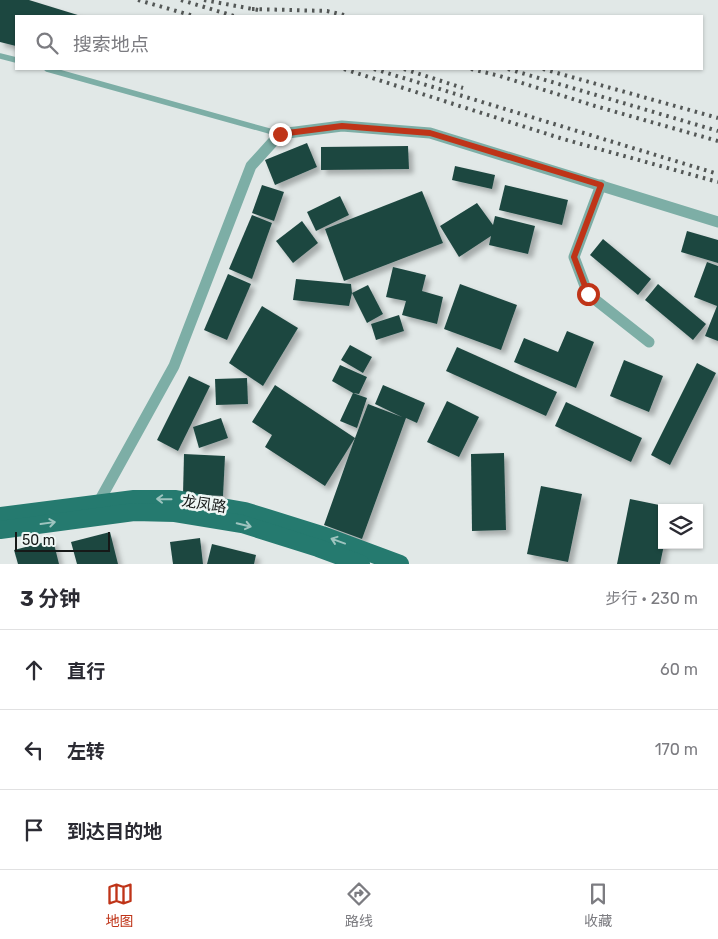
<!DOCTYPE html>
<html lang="zh">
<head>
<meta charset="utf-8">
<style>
  body { margin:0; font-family:Rubik,"Noto Sans SC",sans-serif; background:#f2f2f3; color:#2b2b33 }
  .controls { position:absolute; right:15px; bottom:15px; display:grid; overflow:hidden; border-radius:0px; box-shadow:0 1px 4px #0004 }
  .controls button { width:45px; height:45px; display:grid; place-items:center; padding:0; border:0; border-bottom:1px solid #e1e1e2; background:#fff; color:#2b2b33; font:25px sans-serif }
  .scale { position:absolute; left:15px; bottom:12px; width:95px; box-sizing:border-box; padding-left:5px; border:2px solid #161918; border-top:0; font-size:14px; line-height:18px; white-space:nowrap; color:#161918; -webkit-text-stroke:4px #eef6f4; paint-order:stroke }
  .stop { position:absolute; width:15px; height:15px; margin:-11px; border:4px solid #bf3418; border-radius:50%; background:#fff }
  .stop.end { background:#bf3418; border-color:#fff; box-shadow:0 1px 5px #0008 }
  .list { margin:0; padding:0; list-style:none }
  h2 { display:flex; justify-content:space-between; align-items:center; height:65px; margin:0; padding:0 20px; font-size:21px }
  h2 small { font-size:16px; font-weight:400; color:#7c7c81 }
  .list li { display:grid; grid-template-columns:32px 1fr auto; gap:15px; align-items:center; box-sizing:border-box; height:80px; padding:0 20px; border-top:1px solid #e1e1e2 }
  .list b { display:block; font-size:19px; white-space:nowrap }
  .list em { font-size:16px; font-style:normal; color:#7c7c81 }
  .icon { flex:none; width:28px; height:28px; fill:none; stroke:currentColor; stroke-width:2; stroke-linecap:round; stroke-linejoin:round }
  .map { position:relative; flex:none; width:718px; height:564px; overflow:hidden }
  .search { position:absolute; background:#fff; box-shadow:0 1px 4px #0004; left:15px; right:15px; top:15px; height:55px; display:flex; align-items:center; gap:12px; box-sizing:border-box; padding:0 18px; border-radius:0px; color:#7c7c81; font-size:19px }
  .sheet { height:305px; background:#fff }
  nav { display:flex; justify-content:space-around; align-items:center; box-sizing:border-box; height:70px; border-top:1px solid #e1e1e2; background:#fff; font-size:14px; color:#7c7c81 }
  nav a { display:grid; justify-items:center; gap:2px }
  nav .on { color:#bf3418 }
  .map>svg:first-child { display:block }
  .building { fill:#1e4741; filter:url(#shadow) }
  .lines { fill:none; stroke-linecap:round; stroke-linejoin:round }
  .lane { stroke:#7daea6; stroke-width:5.5 }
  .street { stroke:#7daea6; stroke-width:11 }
  .primary { stroke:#257a6f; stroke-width:18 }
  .rail { stroke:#545857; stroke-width:4; stroke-dasharray:2.5 5; stroke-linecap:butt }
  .oneway { stroke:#9ec4bf }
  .route { stroke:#bf3418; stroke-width:6 }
  .labels { text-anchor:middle; stroke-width:5; stroke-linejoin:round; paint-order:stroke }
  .street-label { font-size:15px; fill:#161918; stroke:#eef6f4 }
</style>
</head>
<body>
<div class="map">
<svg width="718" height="564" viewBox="0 0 718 564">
  <defs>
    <filter id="shadow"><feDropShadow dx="4.5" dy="4.5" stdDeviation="2.5" flood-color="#0004"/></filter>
  </defs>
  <rect width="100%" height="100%" fill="#e1e8e7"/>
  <g class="building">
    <path d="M0 0H29L81 16H16V46L0 42Z"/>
    <path d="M307 143 317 167 275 185 265 160Z"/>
    <path d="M408 146 409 169 321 170V147Z"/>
    <path d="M455 166 495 175 492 189 452 180Z"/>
    <path d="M262 185 284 192 274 221 252 213Z"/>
    <path d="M505 185 568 200 562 225 499 210Z"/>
    <path d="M422 191 443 243 344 281 325 229Z"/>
    <path d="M340 196 349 215 316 231 307 212Z"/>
    <path d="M477 203 493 225 495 216 535 226 528 254 489 245 491 236 459 257 440 226Z"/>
    <path d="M252 215 272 223 252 279 229 269Z"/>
    <path d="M302 221 318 243 293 263 276 241Z"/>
    <path d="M687 231 718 240V263L681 252Z"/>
    <path d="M603 239 651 279 638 295 590 255Z"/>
    <path d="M707 262 718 266V341L705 336 717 306 694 297Z"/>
    <path d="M393 267 426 275 422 291 443 297 437 324 402 315 406 301 386 297Z"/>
    <path d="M228 274 251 284 227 340 204 330Z"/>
    <path d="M296 279 351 284 352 293 349 306 293 300Z"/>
    <path d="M460 284 517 305 501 350 444 329Z"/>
    <path d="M658 284 706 324 693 340 645 300Z"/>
    <path d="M368 285 383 314 367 323 352 293Z"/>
    <path d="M262 306 298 328 263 386 229 363Z"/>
    <path d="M399 315 404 331 376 340 371 324Z"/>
    <path d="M567 331 594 342 576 388 514 362 524 338 558 352Z"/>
    <path d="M350 345 372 357 363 373 341 360Z"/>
    <path d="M457 347 557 392 546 416 446 371Z"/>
    <path d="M624 360 663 376 649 412 610 396Z"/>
    <path d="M697 363 716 373 670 465 651 455Z"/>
    <path d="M340 365 367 377 359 394 353 393 367 398 357 428 340 421 353 393 332 381Z"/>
    <path d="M189 376 210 386 178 451 157 440Z"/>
    <path d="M247 378 248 404 216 405 215 379Z"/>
    <path d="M275 385 355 438 368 404 402 417 375 404 383 385 425 403 417 423 406 418 362 539 324 525 355 438 325 486 265 447 272 435 252 422Z"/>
    <path d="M447 401 479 417 459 457 427 442Z"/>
    <path d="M566 402 642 438 631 462 555 426Z"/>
    <path d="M221 418 228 438 199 448 193 427Z"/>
    <path d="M504 453 506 530 472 531 471 454Z"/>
    <path d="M184 454 225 456 223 496 183 494Z"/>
    <path d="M541 486 582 494 568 562 527 554Z"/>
    <path d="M630 499 669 507 662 508V545H664L660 564H617Z"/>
    <path d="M110 532 118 564H77L71 542Z"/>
    <path d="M200 538 203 564H173L170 542Z"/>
    <path d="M53 540 59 564H18L14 550Z"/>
    <path d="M212 544 256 555 254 564H207Z"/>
  </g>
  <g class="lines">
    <g class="lane">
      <path d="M0 56 16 60"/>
      <path d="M47 69 280 134"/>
    </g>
    <g class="street">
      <path d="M601 185 574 257 588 294 649 342"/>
      <path d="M96 507 174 366 251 166 280 134 342 126 430 133 718 222"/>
    </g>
    <g class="primary">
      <path d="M0 516 134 499H176L245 511 322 535 400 564"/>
      <path d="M0 530 134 512 175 513 242 524 318 548 361 564"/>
    </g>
    <g class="rail">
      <path d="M138 0 194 16"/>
      <path d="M181 0 234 16"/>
      <path d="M204 0 258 10"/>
      <path d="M252 9 327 11 348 16"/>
      <path d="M344 69 563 139 718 182"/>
      <path d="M374 69 718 174"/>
      <path d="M404 69 463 88"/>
      <path d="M471 69 500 76 595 106 718 141"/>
      <path d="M508 69 718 131"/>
      <path d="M543 69 718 118"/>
    </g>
  </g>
  <defs><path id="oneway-shaft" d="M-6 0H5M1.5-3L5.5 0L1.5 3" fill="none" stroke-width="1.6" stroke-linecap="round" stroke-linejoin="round" transform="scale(1.25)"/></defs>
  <g class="oneway">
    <use href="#oneway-shaft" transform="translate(164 499) rotate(-179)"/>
    <use href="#oneway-shaft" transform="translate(48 523) rotate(-8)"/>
    <use href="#oneway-shaft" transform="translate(244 525) rotate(14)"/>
    <use href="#oneway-shaft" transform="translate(338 541) rotate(-160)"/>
  </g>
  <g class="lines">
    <path class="route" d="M280 134 342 126 430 133 601 185 574 257 588 294"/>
  </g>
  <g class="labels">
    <g class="street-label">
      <text transform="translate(204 504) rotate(9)" y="5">龙凤路</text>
    </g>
  </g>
</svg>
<div class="controls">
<button><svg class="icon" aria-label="layers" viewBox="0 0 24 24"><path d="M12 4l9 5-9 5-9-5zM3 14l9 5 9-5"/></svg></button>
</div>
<div class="scale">50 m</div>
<div class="stop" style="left:588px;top:294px"></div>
<div class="stop end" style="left:280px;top:134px"></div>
<div class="search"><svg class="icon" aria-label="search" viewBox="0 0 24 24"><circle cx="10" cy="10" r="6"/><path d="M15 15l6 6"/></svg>搜索地点</div>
</div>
<section class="sheet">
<h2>3 分钟<small>步行 · 230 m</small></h2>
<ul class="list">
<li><svg class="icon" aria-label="ahead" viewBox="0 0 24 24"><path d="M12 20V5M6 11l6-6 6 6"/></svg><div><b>直行</b></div><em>60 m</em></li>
<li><svg class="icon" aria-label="left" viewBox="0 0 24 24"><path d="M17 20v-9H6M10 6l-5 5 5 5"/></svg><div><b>左转</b></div><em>170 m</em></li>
<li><svg class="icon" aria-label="arrive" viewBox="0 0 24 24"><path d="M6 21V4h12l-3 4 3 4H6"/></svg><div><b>到达目的地</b></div></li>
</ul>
</section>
<nav>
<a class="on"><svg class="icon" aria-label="map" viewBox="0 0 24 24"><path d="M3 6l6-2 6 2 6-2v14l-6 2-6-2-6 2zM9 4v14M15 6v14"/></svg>地图</a>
<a><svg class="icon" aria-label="directions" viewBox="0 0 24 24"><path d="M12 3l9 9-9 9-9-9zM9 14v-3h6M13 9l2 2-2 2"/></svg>路线</a>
<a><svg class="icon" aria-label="saved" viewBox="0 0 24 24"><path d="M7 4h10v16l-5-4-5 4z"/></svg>收藏</a>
</nav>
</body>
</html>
